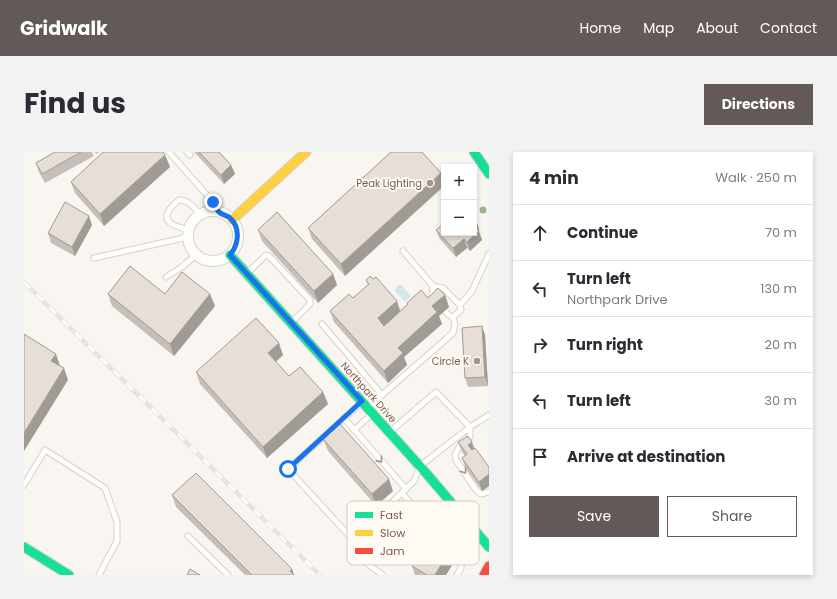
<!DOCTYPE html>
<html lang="en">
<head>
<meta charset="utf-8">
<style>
  body { margin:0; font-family:Poppins,sans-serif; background:#f2f2f3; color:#2b2b33 }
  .controls { position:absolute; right:12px; top:12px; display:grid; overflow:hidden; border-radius:0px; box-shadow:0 2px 6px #0003 }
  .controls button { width:36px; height:36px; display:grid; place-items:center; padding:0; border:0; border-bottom:1px solid #e1e1e2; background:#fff; color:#2b2b33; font:20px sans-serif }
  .stop { position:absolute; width:12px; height:12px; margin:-9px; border:3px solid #1a73e8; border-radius:50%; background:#fff }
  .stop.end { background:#1a73e8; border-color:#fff; box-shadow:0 1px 4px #0008 }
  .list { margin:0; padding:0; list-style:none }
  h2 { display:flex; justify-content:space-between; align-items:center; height:52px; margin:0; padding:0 16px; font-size:17px }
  h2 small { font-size:13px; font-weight:400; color:#7c7c81 }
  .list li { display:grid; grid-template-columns:26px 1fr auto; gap:12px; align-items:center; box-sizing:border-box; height:56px; padding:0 16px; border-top:1px solid #e1e1e2 }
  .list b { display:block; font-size:15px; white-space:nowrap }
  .list p { margin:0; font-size:13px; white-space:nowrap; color:#7c7c81 }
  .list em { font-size:13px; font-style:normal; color:#7c7c81 }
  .actions { display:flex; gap:8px; padding:12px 16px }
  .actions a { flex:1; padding:9px 0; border:1px solid #625958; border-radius:0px; text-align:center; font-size:14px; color:#625958 }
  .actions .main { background:#625958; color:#fff }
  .icon { flex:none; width:22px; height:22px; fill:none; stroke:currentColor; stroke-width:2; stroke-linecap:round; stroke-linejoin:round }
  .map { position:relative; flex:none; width:465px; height:423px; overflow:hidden; border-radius:0px }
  header { display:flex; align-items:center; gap:24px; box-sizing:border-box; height:56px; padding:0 20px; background:#625958; color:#fff }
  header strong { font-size:19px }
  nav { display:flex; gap:22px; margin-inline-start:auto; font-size:14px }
  .intro { display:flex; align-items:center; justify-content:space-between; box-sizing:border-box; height:96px; padding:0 24px }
  h1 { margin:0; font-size:28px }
  .button { padding:10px 18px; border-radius:0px; background:#625958; color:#fff; font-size:14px; font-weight:700 }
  main { display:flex; gap:24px; padding:0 24px }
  aside { flex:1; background:#fff; border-radius:0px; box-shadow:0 2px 6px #0003 }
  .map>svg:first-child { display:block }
  .water { fill:#d0e8ea }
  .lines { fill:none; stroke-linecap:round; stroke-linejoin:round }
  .lane-casing { stroke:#d7d1cb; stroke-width:7 }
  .street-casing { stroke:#d7d1cb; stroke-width:12 }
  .fast-casing { stroke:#d9d2cb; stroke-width:11 }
  .slow-casing { stroke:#d9d2cb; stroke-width:11 }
  .jam-casing { stroke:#d9d2cb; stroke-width:11 }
  .lane { stroke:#fefefd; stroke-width:5 }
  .street { stroke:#fefefd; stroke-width:10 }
  .fast { stroke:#16e098; stroke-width:9 }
  .slow { stroke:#ffcf43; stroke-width:9 }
  .jam { stroke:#f24e42; stroke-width:9 }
  .rail-casing { stroke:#e6e3e7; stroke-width:4.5 }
  .rail { stroke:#fffaf3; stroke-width:3; stroke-dasharray:9; stroke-linecap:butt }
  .tree { fill:#9eb190 }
  .wall { fill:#c6bfb9 }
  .shaded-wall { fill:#a19b96 }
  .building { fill:#e6ded7; stroke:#a19b96 }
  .oneway { stroke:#a8958b }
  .route { stroke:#1a73e8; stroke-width:5 }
  .poi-dot { fill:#a69286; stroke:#fffaf3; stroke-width:1.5 }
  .labels { text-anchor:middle; stroke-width:4; stroke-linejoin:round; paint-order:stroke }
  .poi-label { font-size:10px; fill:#7a5c4d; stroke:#fffaf3; text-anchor:end }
  .street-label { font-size:10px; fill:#7a5c4d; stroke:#fffaf3 }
  .key { fill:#fffaf3; stroke:#d7cbc1; stroke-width:1 }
  .key-label { font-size:11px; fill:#7a5c4d }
</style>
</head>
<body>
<header>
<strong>Gridwalk</strong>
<nav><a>Home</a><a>Map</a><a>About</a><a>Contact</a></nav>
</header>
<div class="intro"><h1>Find us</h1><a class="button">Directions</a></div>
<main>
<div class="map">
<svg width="465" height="423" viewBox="0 0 465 423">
  <rect width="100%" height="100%" fill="#f9f5f0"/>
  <path class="water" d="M376 132 387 144 381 150 370 138Z"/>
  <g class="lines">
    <g class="lane-casing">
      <g id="lane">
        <path d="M145 0 189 50 194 60"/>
        <path d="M163 0 166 3"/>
        <path d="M165 78C157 76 138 72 144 60 146 55 152 51 155 48 164 47 171 57 177 63"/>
        <path d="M379 99 409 134"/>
        <path d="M70 106 164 85"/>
        <path d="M223 121 242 103 245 104 286 148V152L268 170"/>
        <path d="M142 125 158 115 173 102"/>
        <path d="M411 147 408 144 409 134 419 136 436 153 437 158 429 165 425 163 421 159"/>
        <path d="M436 153 448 139 465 102"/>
        <path d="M298 172 358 243 429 181 431 173 429 165"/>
        <path d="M337 251 264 317 329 388 390 329 396 314 446 275 412 240 367 279"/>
        <path d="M344 256 358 243"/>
        <path d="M465 263 446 275C447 287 445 287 436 294 434 296 433 300 431 302L432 308 452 338 457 342 465 340"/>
        <path d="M320 266 382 337"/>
        <path d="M330 278 348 262"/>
        <path d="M0 333 21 298 81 336 93 370V389L75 423"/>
        <path d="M378 341 415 385 431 396 438 407 437 416 433 423"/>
        <path d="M164 384 204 423"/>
        <path d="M329 388 327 393V396L338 408 359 423"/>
      </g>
    </g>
    <g class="street-casing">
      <circle id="street" cx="189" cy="84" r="25"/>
    </g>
    <g class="fast-casing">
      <g id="fast">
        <path d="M450 0 465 22"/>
        <path d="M206 103 402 321 465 395"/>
        <path d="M0 395 45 423"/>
      </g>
    </g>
    <g class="slow-casing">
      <path id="slow" d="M208 68 282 0"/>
    </g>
    <g class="jam-casing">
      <path id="jam" d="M460 423 465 414"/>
    </g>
    <use href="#lane" class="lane"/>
    <use href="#street" class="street"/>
    <use href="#fast" class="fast"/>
    <use href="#slow" class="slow"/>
    <use href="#jam" class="jam"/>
    <g class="rail-casing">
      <path id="rail" d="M0 130 296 423"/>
    </g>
    <use href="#rail" class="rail"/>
  </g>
  <circle class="tree" cx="459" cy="58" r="3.5"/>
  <g class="wall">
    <path d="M31 0H68L70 4 21 31 15 20 12 11Z"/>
    <path d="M71 0H76L72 2Z"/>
    <path d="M170 0H195L207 13 211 22 200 32Z"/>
    <path d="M367 0 321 124 288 87 284 76Z"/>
    <path d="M141 3 146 15 80 74 51 41 47 30Z"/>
    <path d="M452 68 455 77 454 78 458 88 446 99 443 96 432 105 416 87 412 78Z"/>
    <path d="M68 73 51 104 27 91 24 81Z"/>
    <path d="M234 78 309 122 313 133 294 151 238 89Z"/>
    <path d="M342 128 376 159 384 152 383 151 421 143 425 155 415 164 418 172 380 205 383 213 364 231 310 170 306 159 329 146 344 133Z"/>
    <path d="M84 142 191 154 150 204 88 154Z"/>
    <path d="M461 183 464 234 444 235 441 226Z"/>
    <path d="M259 203 252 210 265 224 299 240 304 252 243 306 176 232 172 220Z"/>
    <path d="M299 287 369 339 352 354 304 299Z"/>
    <path d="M434 290H448L450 297 465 315V334L458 339 441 315 438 306 441 304 438 300Z"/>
    <path d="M148 343 270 423H221L152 355Z"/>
    <path d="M347 380 431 408 422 423H391L388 414H389L351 391Z"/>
  </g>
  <g class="shaded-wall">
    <path d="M141 3 146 15 80 74 76 62Z"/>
    <path d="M207 13 211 22 200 32 197 23Z"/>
    <path d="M417 21 420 28V34L321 124 317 112Z"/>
    <path d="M65 64 68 73 51 104 48 95Z"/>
    <path d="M452 68 455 77 452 80 450 76V70Z"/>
    <path d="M455 79 458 88 446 99 443 90Z"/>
    <path d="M440 87 443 96 432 105 429 96Z"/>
    <path d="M309 122 313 133 294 151 290 139Z"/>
    <path d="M186 142 191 154 150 204 146 192Z"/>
    <path d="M421 143 425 155 415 164 418 172 380 205 383 213 364 231 360 219 374 196 408 154Z"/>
    <path d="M373 149 377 161 358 178 354 166Z"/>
    <path d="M458 174 461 183 464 234 461 225Z"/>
    <path d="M255 191 259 203 248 213 244 201Z"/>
    <path d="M32 202 36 214 27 209Z"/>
    <path d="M40 216 44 228 0 299V281Z"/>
    <path d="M299 240 304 252 243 306 239 295Z"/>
    <path d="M448 290 451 299 448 302 444 293Z"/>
    <path d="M465 322V334L458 339 455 330Z"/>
    <path d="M365 327 369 339 352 354 348 342Z"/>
    <path d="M427 396 431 408 422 423H411Z"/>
    <path d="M268 417 270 423 266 419Z"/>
  </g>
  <g class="building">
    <path d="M31 0H57L18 22 12 11Z"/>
    <path d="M79 0H139L141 3 76 62 47 30Z"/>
    <path d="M175 0H195L207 13 197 23Z"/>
    <path d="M367 0H398L417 21 317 112 284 76Z"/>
    <path d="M41 50 65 64 48 95 24 81Z"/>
    <path d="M253 60 309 122 290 139 234 78Z"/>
    <path d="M420 71V81H450V73L455 79 443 90 440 87 429 96 412 78Z"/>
    <path d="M106 114 141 142 158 120 186 142 146 192 84 142Z"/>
    <path d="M346 124 349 127 352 125 373 149 354 166 360 174 384 152 383 151 397 138 404 146 414 136 421 143 408 154 413 160 374 196 379 201 360 219 306 159 325 142 329 146 345 132 342 128Z"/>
    <path d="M232 166 255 191 244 201 265 224 276 215 299 240 239 295 172 220Z"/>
    <path d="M458 174 461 225 441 226 438 176Z"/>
    <path d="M0 182 32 202 27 209 40 216 0 281Z"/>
    <path d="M316 272 365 327 348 342 299 287Z"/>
    <path d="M444 284 448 290 444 293 448 298 451 296 465 315V322L455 330 438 306 443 302 434 290Z"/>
    <path d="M172 321 268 417 266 419 270 423H228L148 343Z"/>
    <path d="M360 357 427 396 411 423H403L388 414 393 407 347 380Z"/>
    <path d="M166 417 176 423H163Z"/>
  </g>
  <defs><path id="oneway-chevron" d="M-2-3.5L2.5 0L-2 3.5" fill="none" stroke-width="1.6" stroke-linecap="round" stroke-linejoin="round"/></defs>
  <g class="oneway">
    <use href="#oneway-chevron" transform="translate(356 308) rotate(48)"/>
    <use href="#oneway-chevron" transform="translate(440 319) rotate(56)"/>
  </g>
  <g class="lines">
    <path class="route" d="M189 50C191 53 192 56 194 59 196 62 201 63 205 65 217 75 215 92 206 103L338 249 264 317"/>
  </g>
  <g class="poi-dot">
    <circle cx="406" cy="31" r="4"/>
    <circle cx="453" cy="209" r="4"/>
  </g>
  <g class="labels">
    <g class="poi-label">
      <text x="398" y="35">Peak Lighting</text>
      <text x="445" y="213">Circle K</text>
    </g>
    <g class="street-label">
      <text transform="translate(345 240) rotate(48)" y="4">Northpark Drive</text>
    </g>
  </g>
  <rect x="323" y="349" width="132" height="64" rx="6" class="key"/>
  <rect x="331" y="360" width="18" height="6" fill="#16e098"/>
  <rect x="331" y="378" width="18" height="6" fill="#ffcf43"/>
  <rect x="331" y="396" width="18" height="6" fill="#f24e42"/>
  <g class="key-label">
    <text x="356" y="367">Fast</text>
    <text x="356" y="385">Slow</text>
    <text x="356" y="403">Jam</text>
  </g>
</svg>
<div class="controls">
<button>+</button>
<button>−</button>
</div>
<div class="stop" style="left:264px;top:317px"></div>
<div class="stop end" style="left:189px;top:50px"></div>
</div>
<aside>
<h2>4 min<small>Walk · 250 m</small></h2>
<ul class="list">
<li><svg class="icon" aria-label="ahead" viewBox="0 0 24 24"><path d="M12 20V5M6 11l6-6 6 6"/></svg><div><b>Continue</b></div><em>70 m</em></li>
<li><svg class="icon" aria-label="left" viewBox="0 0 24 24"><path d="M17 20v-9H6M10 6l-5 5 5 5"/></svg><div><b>Turn left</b><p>Northpark Drive</p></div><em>130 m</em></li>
<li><svg class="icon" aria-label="right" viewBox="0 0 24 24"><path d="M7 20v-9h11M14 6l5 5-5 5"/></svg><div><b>Turn right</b></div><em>20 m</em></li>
<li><svg class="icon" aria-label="left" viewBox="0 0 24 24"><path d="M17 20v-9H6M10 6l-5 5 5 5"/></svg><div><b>Turn left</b></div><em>30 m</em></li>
<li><svg class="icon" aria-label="arrive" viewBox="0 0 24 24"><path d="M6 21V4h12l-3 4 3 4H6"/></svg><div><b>Arrive at destination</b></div></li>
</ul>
<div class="actions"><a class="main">Save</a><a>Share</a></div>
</aside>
</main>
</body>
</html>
